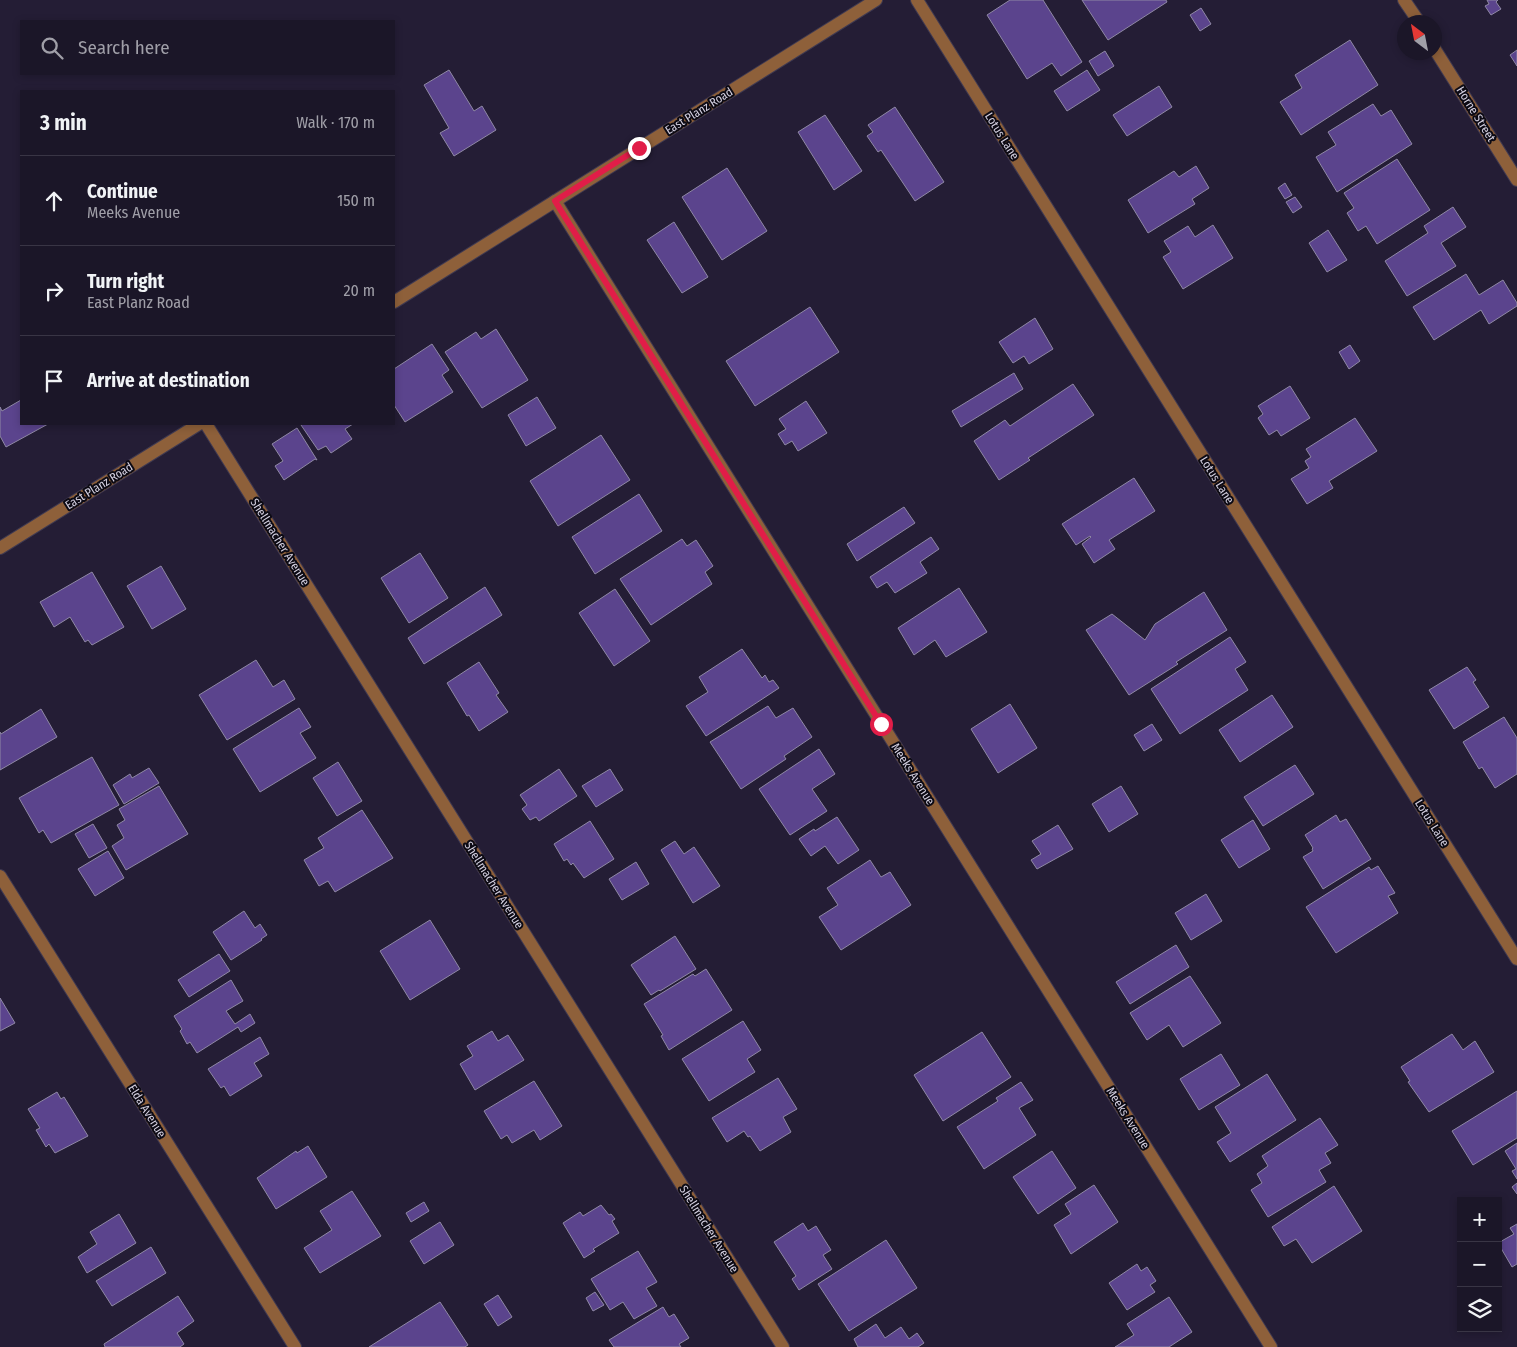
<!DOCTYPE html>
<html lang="en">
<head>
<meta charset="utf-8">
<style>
  body { margin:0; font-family:"Fira Sans Condensed",sans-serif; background:#282334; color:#f1f3f6 }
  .controls { position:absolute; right:15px; bottom:15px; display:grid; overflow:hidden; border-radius:0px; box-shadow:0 2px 8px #0003 }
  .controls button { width:45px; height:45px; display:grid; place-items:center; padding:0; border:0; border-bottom:1px solid #393545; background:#1b1628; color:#f1f3f6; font:25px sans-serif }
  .compass { position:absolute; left:1397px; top:15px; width:45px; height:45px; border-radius:50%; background:#1b1628; box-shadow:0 2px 8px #0003; rotate:328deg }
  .stop { position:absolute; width:15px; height:15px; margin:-11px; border:4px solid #e11d48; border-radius:50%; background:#fff }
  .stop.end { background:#e11d48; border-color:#fff; box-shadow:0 1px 5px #0008 }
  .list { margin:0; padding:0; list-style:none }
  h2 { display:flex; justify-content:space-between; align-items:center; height:65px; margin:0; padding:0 20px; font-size:21px }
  h2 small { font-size:16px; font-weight:400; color:#a09fa8 }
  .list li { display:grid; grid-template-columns:32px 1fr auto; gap:15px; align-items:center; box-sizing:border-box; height:90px; padding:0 20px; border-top:1px solid #393545 }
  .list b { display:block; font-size:19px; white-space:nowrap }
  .list p { margin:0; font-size:16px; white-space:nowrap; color:#a09fa8 }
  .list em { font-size:16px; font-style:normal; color:#a09fa8 }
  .icon { flex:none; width:28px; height:28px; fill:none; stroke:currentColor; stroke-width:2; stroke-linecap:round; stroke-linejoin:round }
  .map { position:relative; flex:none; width:1517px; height:1347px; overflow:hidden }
  .search { position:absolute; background:#1b1628; box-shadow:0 2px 8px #0003; left:20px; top:20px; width:375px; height:55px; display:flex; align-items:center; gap:12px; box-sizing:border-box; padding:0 18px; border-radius:0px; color:#a09fa8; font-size:19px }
  .panel { position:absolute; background:#1b1628; box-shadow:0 2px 8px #0003; left:20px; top:90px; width:375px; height:335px; border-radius:0px }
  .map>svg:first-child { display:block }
  .building { fill:#5b448d; stroke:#8f88a5 }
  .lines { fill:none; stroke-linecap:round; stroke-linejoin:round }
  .minor-casing { stroke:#403a51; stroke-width:14 }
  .minor { stroke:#8e603a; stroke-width:12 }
  .route { stroke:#e11d48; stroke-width:6 }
  .labels { text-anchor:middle; stroke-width:4; stroke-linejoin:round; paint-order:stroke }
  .street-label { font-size:12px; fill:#d5d1e1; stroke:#0c0a14 }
</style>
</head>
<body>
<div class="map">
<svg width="1517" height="1347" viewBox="0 0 1517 1347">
  <rect width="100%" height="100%" fill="#241d35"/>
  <g class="building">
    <path d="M1010 0H1043L1082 62 1061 76 1052 63 1027 79 987 15Z"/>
    <path d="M1082 0H1166L1167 2 1108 40Z"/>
    <path d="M1487 0H1498L1496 2 1501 9 1491 15 1485 6 1489 4Z"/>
    <path d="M1201 8 1211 24 1200 31 1190 15Z"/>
    <path d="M1350 40 1378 85 1301 135 1280 102 1302 88 1295 75Z"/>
    <path d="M1517 50V66L1510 55Z"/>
    <path d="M1105 51 1114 66 1098 76 1089 61Z"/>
    <path d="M449 70 474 111 482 106 496 130 454 156 440 133 449 128 424 85Z"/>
    <path d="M1087 70 1100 90 1067 111 1054 91Z"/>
    <path d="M1159 86 1172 107 1127 136 1113 115Z"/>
    <path d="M1373 104 1381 116 1391 110 1412 144 1337 192 1316 157 1336 145 1328 132Z"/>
    <path d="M895 107 944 182 915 201 881 150 878 152 867 136 873 132 868 125Z"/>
    <path d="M825 115 862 171 834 190 798 132Z"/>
    <path d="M1397 159 1430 210 1377 244 1366 226 1358 231 1347 213 1354 208 1344 193Z"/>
    <path d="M1196 166 1209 188 1192 199 1195 204 1148 233 1128 200 1174 171 1179 177Z"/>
    <path d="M727 168 767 231 722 260 682 197Z"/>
    <path d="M1285 183 1292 195 1285 199 1278 188Z"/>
    <path d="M1295 197 1302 207 1293 213 1286 202Z"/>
    <path d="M1453 207 1466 227 1441 243 1456 266 1407 296 1385 261 1428 233 1424 226Z"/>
    <path d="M674 222 708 277 682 293 647 240Z"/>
    <path d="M1213 225 1233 258 1183 289 1163 257 1171 252 1164 241 1188 226 1195 237Z"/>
    <path d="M1328 230 1347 260 1327 272 1309 243Z"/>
    <path d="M1466 274 1479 295 1503 280 1517 303V306L1489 324 1481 310 1434 340 1413 307Z"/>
    <path d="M810 307 839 352 755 406 726 361Z"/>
    <path d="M1035 318 1053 349 1029 364 1024 356 1013 363 999 342Z"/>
    <path d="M496 329 528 380 482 408 445 352 476 332 481 339Z"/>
    <path d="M432 344 449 370 442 375 453 392 405 422 394 405V369Z"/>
    <path d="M1350 345 1360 361 1349 369 1339 352Z"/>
    <path d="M1014 373 1023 389 961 427 952 411Z"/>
    <path d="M1073 384 1094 415 1028 458 1030 460 999 480 974 441 1005 420 1010 426Z"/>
    <path d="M1290 386 1310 418 1281 436 1277 430 1269 435 1258 418 1263 414 1258 406Z"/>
    <path d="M537 397 556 428 526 446 508 415Z"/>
    <path d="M21 400V424H48L6 447 0 436V407L2 411Z"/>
    <path d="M806 401 827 433 798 451 792 441 785 445 778 434 786 429 779 419Z"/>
    <path d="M1355 418 1377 451 1329 481 1333 488 1307 504 1291 479 1309 468 1305 461 1311 457 1306 449Z"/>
    <path d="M303 424H353L345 429 352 439 331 453 326 446 318 450 301 425Z"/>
    <path d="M297 428 317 460 315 459 284 480 275 466 283 461 272 444Z"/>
    <path d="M601 435 630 480 558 526 530 481Z"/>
    <path d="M1134 478 1155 511 1109 540 1115 549 1094 563 1082 544 1091 537 1090 536 1076 545 1062 524Z"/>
    <path d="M639 494 662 531 595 574 572 537Z"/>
    <path d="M904 507 915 523 857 561 847 544Z"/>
    <path d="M931 537 939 549 920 562 927 573 895 593 887 582 877 588 870 577Z"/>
    <path d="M682 539 687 546 696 540 713 566 705 572 712 584 651 625 620 579Z"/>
    <path d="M420 553 448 598 409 623 381 578Z"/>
    <path d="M161 566 186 609 152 629 127 586Z"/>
    <path d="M92 572 124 627 92 645 88 640 85 642 70 617 54 627 40 602Z"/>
    <path d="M485 587 502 615 424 664 408 638Z"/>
    <path d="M959 588 987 632 946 657 935 640 914 655 898 628Z"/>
    <path d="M615 589 650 641 614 666 579 613Z"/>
    <path d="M1204 592 1227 630 1176 662 1178 664 1129 695 1086 630 1112 614 1145 640 1155 624Z"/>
    <path d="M1230 637 1246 662 1235 669 1248 690 1180 734 1151 689Z"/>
    <path d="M742 649 762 678 765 675 769 682 773 680 779 688 706 736 686 706 708 692 699 677Z"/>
    <path d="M256 660 273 687 284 680 295 699 227 740 199 695Z"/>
    <path d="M479 662 499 693 496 695 508 712 479 731 469 715 467 716 447 683Z"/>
    <path d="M1467 667 1476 680 1473 682 1489 707 1454 729 1429 690Z"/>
    <path d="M1272 695 1293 727 1240 762 1219 730Z"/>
    <path d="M1010 704 1037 748 998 773 971 729Z"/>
    <path d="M768 706 776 718 793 708 812 737 784 756 786 759 741 789 710 742Z"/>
    <path d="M299 708 311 727 300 733 316 758 260 792 233 749Z"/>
    <path d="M41 709 57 737 0 770V732L1 734Z"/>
    <path d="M1504 717 1517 738V774L1495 788 1482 767 1479 769 1463 742Z"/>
    <path d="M1152 724 1162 740 1144 751 1134 735Z"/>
    <path d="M819 749 835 774 812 789 827 811 790 835 759 789Z"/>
    <path d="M92 757 119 805 51 843 43 830 39 833 19 798Z"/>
    <path d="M338 762 362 801 337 816 313 778Z"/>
    <path d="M1295 765 1314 794 1263 826 1244 797Z"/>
    <path d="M149 768 159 783 124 804 113 785 130 774 132 778Z"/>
    <path d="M559 769 577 796 539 821 536 817 530 820 522 809 527 805 520 795Z"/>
    <path d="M610 769 623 790 596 807 582 786Z"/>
    <path d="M159 786 188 834 126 870 112 846 124 838 117 825 125 820 119 809Z"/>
    <path d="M1121 786 1138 814 1109 832 1092 804Z"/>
    <path d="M362 810 393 858 335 892 328 881 319 886 304 860 324 848 318 838Z"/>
    <path d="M1336 815 1340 822 1346 819 1371 859 1323 889 1303 857 1313 851 1312 849 1313 848 1305 835Z"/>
    <path d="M837 817 859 850 838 864 825 846 811 856 799 839 814 829 815 831Z"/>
    <path d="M1253 820 1270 849 1239 868 1221 840Z"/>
    <path d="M590 821 614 859 584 878 573 863 571 865 567 859 564 861 554 844Z"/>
    <path d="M93 824 107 848 89 858 75 834Z"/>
    <path d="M1058 825 1073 849 1037 869 1031 860 1041 854 1032 841Z"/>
    <path d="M675 841 684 854 694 847 720 886 693 903 661 850Z"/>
    <path d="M108 851 124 878 95 896 78 869Z"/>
    <path d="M870 860 881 877 890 872 911 905 841 950 819 917 838 905 827 888Z"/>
    <path d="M636 862 649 884 622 900 609 879Z"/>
    <path d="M1378 866 1395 893 1388 896 1398 913 1336 953 1306 907 1369 867 1371 870Z"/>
    <path d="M1206 894 1222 921 1191 940 1175 913Z"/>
    <path d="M244 911 255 928 260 924 267 935 261 939 262 940 231 960 213 932Z"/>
    <path d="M430 920 460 969 410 1000 380 951Z"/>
    <path d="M675 936 696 969 660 991 659 990 651 995 631 965Z"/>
    <path d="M1176 945 1189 967 1130 1004 1116 982Z"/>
    <path d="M219 954 230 971 189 997 178 980Z"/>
    <path d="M706 969 732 1010 669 1050 661 1036 663 1035 644 1004 693 974 695 976Z"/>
    <path d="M1190 976 1221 1023 1183 1047 1169 1025 1147 1040 1130 1013Z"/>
    <path d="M231 980 243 1001 226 1011 235 1024 250 1014 255 1023 241 1032 238 1027 197 1053 190 1042 187 1044 180 1031 182 1029 174 1016Z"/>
    <path d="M0 998 15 1023 0 1031Z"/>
    <path d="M743 1021 761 1050 747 1059 755 1072 709 1101 682 1059Z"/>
    <path d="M492 1031 498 1041 508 1035 524 1060 475 1090 460 1064 473 1056 467 1046Z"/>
    <path d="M982 1032 1011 1077 943 1121 914 1075Z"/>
    <path d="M1452 1034 1463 1050 1475 1041 1494 1072 1429 1112 1408 1082 1410 1081 1401 1067Z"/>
    <path d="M260 1037 269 1054 254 1063 262 1076 230 1096 224 1086 221 1088 208 1069Z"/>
    <path d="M1221 1054 1240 1085 1199 1110 1180 1079Z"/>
    <path d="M1267 1074 1296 1120 1230 1162 1217 1142 1231 1133 1215 1107Z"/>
    <path d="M778 1078 797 1109 783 1117 791 1132 760 1151 750 1136 748 1137 744 1131 727 1142 712 1118Z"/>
    <path d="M534 1081 562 1126 540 1140 534 1130 512 1143 507 1135 501 1139 484 1111Z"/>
    <path d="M1021 1082 1033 1100 1019 1108 1036 1135 984 1169 957 1127 998 1101 996 1098Z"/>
    <path d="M1517 1091V1138L1473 1165 1452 1131Z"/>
    <path d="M57 1092 61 1099 64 1097 88 1136 55 1153 49 1144 46 1147 36 1130 40 1128 28 1109Z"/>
    <path d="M1320 1118 1338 1145 1325 1153 1331 1163 1319 1170 1326 1182 1268 1217 1251 1190 1262 1183 1257 1174 1268 1166 1262 1156Z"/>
    <path d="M1517 1143V1179L1512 1171 1516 1169 1505 1151Z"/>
    <path d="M308 1146 327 1177 276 1209 257 1178 296 1151 297 1153Z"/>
    <path d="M1052 1151 1076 1188 1038 1214 1013 1177Z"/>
    <path d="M1517 1183V1194L1512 1187Z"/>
    <path d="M1094 1185 1118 1222 1071 1254 1054 1225 1071 1214 1065 1204Z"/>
    <path d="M1334 1186 1362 1231 1312 1263 1296 1239 1284 1246 1272 1227Z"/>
    <path d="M352 1191 381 1236 320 1273 304 1248 332 1230 320 1211Z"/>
    <path d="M424 1202 429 1211 411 1222 406 1213Z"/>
    <path d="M601 1205 609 1215 611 1214 615 1219 612 1221 619 1233 593 1249 595 1251 584 1258 563 1223 580 1212 583 1216Z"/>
    <path d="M119 1214 136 1243 87 1273 78 1257 97 1244 90 1232Z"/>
    <path d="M440 1222 454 1245 424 1264 410 1241Z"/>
    <path d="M803 1223 808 1231 816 1226 824 1239 831 1250 823 1255 832 1269 799 1290 792 1279 796 1276 774 1242Z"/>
    <path d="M1517 1224V1264L1512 1267 1498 1243 1514 1234 1510 1228Z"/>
    <path d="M886 1240 917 1288 849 1331 818 1284Z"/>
    <path d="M151 1247 166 1273 112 1306 96 1281Z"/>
    <path d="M638 1251 657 1282 646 1288 657 1306 634 1319 623 1302 610 1310 591 1279Z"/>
    <path d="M1137 1264 1141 1271 1147 1267 1156 1281 1150 1285 1155 1292 1127 1310 1109 1283Z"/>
    <path d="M595 1292 604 1305 593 1311 586 1298Z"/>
    <path d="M498 1295 512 1317 498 1326 484 1304Z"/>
    <path d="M178 1296 194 1321 177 1333 184 1344 180 1347H105L104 1344Z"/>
    <path d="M1169 1297 1192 1332 1169 1347H1115L1134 1335 1127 1324Z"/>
    <path d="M440 1302 468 1345 465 1347H369Z"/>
    <path d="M663 1307 669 1317 674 1314 689 1338 679 1344 681 1347H614L609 1340Z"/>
    <path d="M876 1324 885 1338 901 1327 909 1339 917 1333 924 1343 918 1347H858L854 1339Z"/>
  </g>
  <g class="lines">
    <g class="minor-casing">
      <g id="minor">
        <path d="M917 0 1517 959"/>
        <path d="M1404 0 1419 22"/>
        <path d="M1434 48 1517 180"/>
        <path d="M555 201 1271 1347"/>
        <path d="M394 302 876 0"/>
        <path d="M206 424 783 1347"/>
        <path d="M0 548 199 424"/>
        <path d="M0 876 295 1347"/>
      </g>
    </g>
    <use href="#minor" class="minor"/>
  </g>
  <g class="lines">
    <path class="route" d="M639 148 555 201 881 724"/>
  </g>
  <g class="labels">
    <g class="street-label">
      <text transform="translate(699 111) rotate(-32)" y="4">East Planz Road</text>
      <text transform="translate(1476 114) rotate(58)" y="4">Horne Street</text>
      <text transform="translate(1002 136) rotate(58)" y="4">Lotus Lane</text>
      <text transform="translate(1217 480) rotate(58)" y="4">Lotus Lane</text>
      <text transform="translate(99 486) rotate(-32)" y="4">East Planz Road</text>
      <text transform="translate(280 542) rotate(58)" y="4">Shellmacher Avenue</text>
      <text transform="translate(913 774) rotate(58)" y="4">Meeks Avenue</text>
      <text transform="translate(1432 823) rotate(58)" y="4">Lotus Lane</text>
      <text transform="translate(494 885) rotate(58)" y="4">Shellmacher Avenue</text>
      <text transform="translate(147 1111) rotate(58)" y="4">Elda Avenue</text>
      <text transform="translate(1128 1118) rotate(58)" y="4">Meeks Avenue</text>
      <text transform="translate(709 1229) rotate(58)" y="4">Shellmacher Avenue</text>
    </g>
  </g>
</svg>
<div class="controls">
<button>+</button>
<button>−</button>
<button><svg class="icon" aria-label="layers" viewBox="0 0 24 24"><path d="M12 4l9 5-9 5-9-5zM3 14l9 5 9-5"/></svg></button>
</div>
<svg class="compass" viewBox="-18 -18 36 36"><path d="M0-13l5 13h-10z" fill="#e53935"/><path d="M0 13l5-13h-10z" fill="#a09fa8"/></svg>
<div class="stop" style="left:881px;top:724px"></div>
<div class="stop end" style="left:639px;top:148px"></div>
<div class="search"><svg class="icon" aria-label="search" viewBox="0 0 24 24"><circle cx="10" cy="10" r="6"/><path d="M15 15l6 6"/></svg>Search here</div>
<section class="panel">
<h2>3 min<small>Walk · 170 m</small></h2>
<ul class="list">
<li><svg class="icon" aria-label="ahead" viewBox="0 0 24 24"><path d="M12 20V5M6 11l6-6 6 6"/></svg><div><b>Continue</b><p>Meeks Avenue</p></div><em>150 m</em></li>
<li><svg class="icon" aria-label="right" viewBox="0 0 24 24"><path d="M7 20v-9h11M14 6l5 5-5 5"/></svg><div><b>Turn right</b><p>East Planz Road</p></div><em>20 m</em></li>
<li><svg class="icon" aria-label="arrive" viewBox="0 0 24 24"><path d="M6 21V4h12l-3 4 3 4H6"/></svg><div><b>Arrive at destination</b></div></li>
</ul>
</section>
</div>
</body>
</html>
